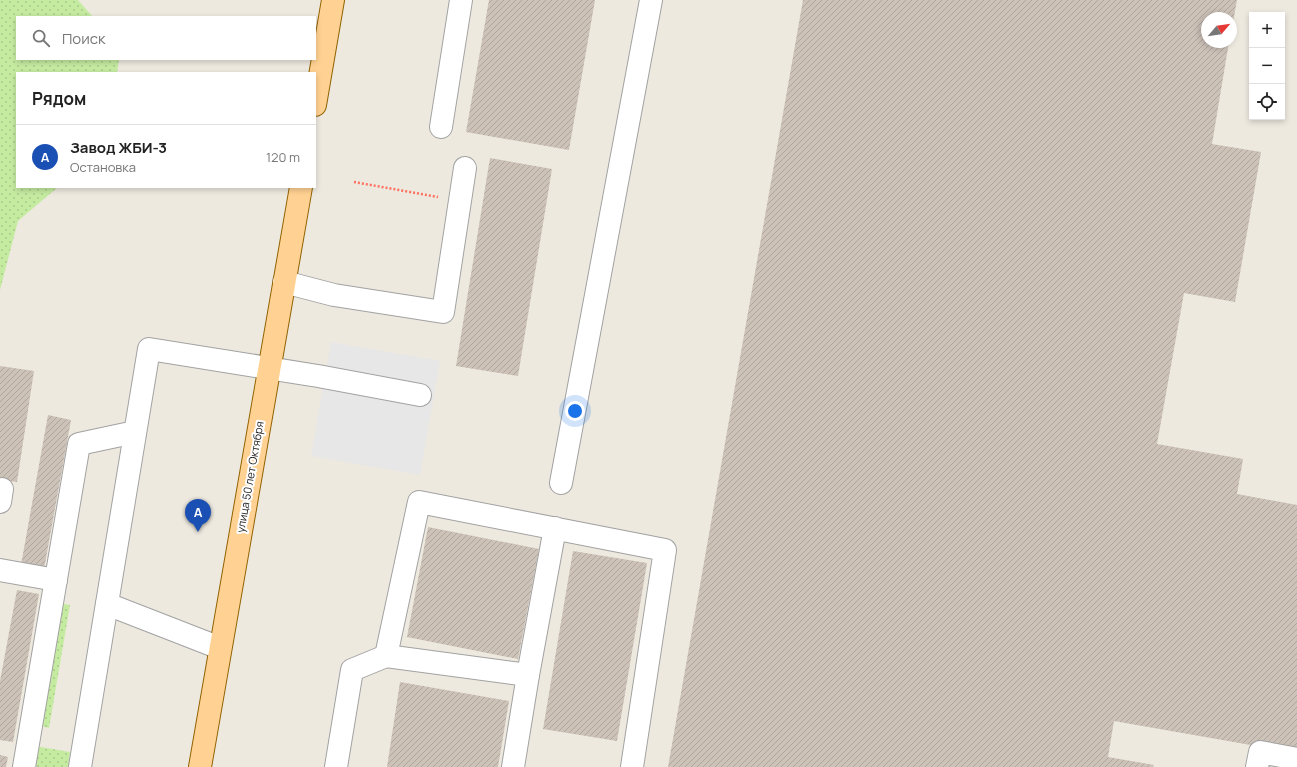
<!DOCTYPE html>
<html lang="ru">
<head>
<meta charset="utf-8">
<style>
  body { margin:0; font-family:Manrope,sans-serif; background:#f2f2f2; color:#222 }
  .controls { position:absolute; right:12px; top:12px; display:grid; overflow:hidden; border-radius:0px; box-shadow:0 2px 6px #0003 }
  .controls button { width:36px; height:36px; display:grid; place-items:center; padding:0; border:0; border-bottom:1px solid #e0e0e0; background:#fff; color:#222; font:20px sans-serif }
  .compass { position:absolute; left:1201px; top:12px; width:36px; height:36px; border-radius:50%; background:#fff; box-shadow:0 2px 6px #0003; rotate:61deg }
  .you { position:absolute; left:575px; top:411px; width:14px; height:14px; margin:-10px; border:3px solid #fff; border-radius:50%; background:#1a73e8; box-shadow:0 0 0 6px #1a73e833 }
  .badge { display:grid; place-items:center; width:26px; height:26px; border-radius:50%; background:#0f766e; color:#fff; font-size:13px; font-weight:700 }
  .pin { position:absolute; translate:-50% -33px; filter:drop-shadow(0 1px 2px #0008) }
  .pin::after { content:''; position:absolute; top:21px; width:14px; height:12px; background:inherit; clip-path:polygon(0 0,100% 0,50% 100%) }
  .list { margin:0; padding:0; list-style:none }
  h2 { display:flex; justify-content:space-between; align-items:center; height:52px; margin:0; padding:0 16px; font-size:17px }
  h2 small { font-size:13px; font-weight:400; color:#767676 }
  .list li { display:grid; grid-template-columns:26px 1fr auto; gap:12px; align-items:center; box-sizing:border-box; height:64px; padding:0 16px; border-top:1px solid #e0e0e0 }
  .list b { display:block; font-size:15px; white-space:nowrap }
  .list p { margin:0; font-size:13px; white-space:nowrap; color:#767676 }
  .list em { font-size:13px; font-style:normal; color:#767676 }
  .icon { flex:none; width:22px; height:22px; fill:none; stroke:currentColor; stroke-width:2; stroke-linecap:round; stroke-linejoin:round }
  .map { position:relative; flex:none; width:1297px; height:767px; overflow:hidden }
  .search { position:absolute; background:#fff; box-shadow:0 2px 6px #0003; left:16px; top:16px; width:300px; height:44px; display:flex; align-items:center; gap:10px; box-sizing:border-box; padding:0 14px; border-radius:0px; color:#767676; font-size:15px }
  .panel { position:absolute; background:#fff; box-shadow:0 2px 6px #0003; left:16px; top:72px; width:300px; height:116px; border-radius:0px }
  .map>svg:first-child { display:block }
  .grass { fill:url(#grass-dots) }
  .parking { fill:#e7e7e7 }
  .building { fill:url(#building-hatch) }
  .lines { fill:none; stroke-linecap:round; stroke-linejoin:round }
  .minor-casing { stroke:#a2a2a2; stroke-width:24 }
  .major-casing { stroke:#916200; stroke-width:24 }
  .path { stroke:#ff705e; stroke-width:2.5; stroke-dasharray:2 2; stroke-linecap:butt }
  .minor { stroke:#fff; stroke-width:22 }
  .major { stroke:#ffd192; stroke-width:22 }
  .labels { text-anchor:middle; stroke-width:4; stroke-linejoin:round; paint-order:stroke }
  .street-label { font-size:11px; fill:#1b1b1b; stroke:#fff }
</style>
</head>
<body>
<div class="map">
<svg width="1297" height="767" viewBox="0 0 1297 767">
  <defs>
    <pattern id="grass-dots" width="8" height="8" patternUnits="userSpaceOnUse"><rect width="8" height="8" fill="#c5eba1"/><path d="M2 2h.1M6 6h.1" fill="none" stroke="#a9c98a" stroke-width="1.8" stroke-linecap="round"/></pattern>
    <pattern id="building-hatch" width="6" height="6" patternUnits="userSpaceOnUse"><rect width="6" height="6" fill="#cdc2b8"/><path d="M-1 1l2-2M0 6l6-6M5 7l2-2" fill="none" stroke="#afa69e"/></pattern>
  </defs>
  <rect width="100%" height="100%" fill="#ede9df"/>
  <g class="grass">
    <path d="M0 0H78L93 17H17V59H119L117 73H17V187H58L18 221 0 290Z"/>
    <path d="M58 603 70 605 49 728 37 725Z"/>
    <path d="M35 746 70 752 68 767H32Z"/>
  </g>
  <path class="parking" d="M331 342 440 361 420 475 311 456Z"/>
  <g class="building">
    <path d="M489 0H595L569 150 466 132Z"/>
    <path d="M803 0H1237L1232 28 1231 18H1207V42H1229L1212 144 1261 152 1235 302 1184 293 1157 444 1243 459 1237 494 1297 505V753L1114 721 1108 757 1154 765 1153 767H668Z"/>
    <path d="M490 158 552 169 518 376 456 366Z"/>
    <path d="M0 366 34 371 17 482 0 480Z"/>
    <path d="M48 415 71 420 44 569 21 565Z"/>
    <path d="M428 527 539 549 518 659 407 637Z"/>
    <path d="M573 551 647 563 617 741 543 729Z"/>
    <path d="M17 590 39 594 13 742 0 740V681Z"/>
    <path d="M400 682 509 701 498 767H387Z"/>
    <path d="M0 755 8 757 6 767H0Z"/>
  </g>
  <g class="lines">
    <g class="minor-casing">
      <g id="minor">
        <path d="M441 127 461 0"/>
        <path d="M284 282 334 295 443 312 465 168"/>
        <path d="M561 483 651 0"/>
        <path d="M0 502 2 489"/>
        <path d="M0 570 56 580"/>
        <path d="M107 604 220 648"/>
        <path d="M528 675 555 528"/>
        <path d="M24 767 79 444 135 432"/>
        <path d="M80 767 149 349 318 376 420 395"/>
        <path d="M336 767 352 670 386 656"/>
        <path d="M513 767 528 675 386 656 419 502 665 550 632 767"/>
        <path d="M1257 767 1260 752 1297 759"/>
      </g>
    </g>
    <g class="major-casing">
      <g id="major">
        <path d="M315 105 333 0"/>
        <path d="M200 767 301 187"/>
      </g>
    </g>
    <path class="path" d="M354 182 438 197"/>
    <use href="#minor" class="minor"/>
    <use href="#major" class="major"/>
  </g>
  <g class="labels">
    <g class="street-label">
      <text transform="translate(250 477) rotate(-80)" y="4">улица 50 лет Октября</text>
    </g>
  </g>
</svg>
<div class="controls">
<button>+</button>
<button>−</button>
<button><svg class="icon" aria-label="locate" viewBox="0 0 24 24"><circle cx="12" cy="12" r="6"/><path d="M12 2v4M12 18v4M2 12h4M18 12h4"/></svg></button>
</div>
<svg class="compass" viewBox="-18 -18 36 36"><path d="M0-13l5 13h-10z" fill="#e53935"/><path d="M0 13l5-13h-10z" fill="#767676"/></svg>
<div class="you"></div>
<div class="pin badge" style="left:198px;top:532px;background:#1a4fb4">A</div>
<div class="search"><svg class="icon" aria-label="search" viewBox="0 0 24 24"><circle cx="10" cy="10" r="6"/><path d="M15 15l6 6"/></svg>Поиск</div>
<section class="panel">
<h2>Рядом<small></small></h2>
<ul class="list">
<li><span class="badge" style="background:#1a4fb4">A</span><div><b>Завод ЖБИ-3</b><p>Остановка</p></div><em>120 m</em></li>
</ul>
</section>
</div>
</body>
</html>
